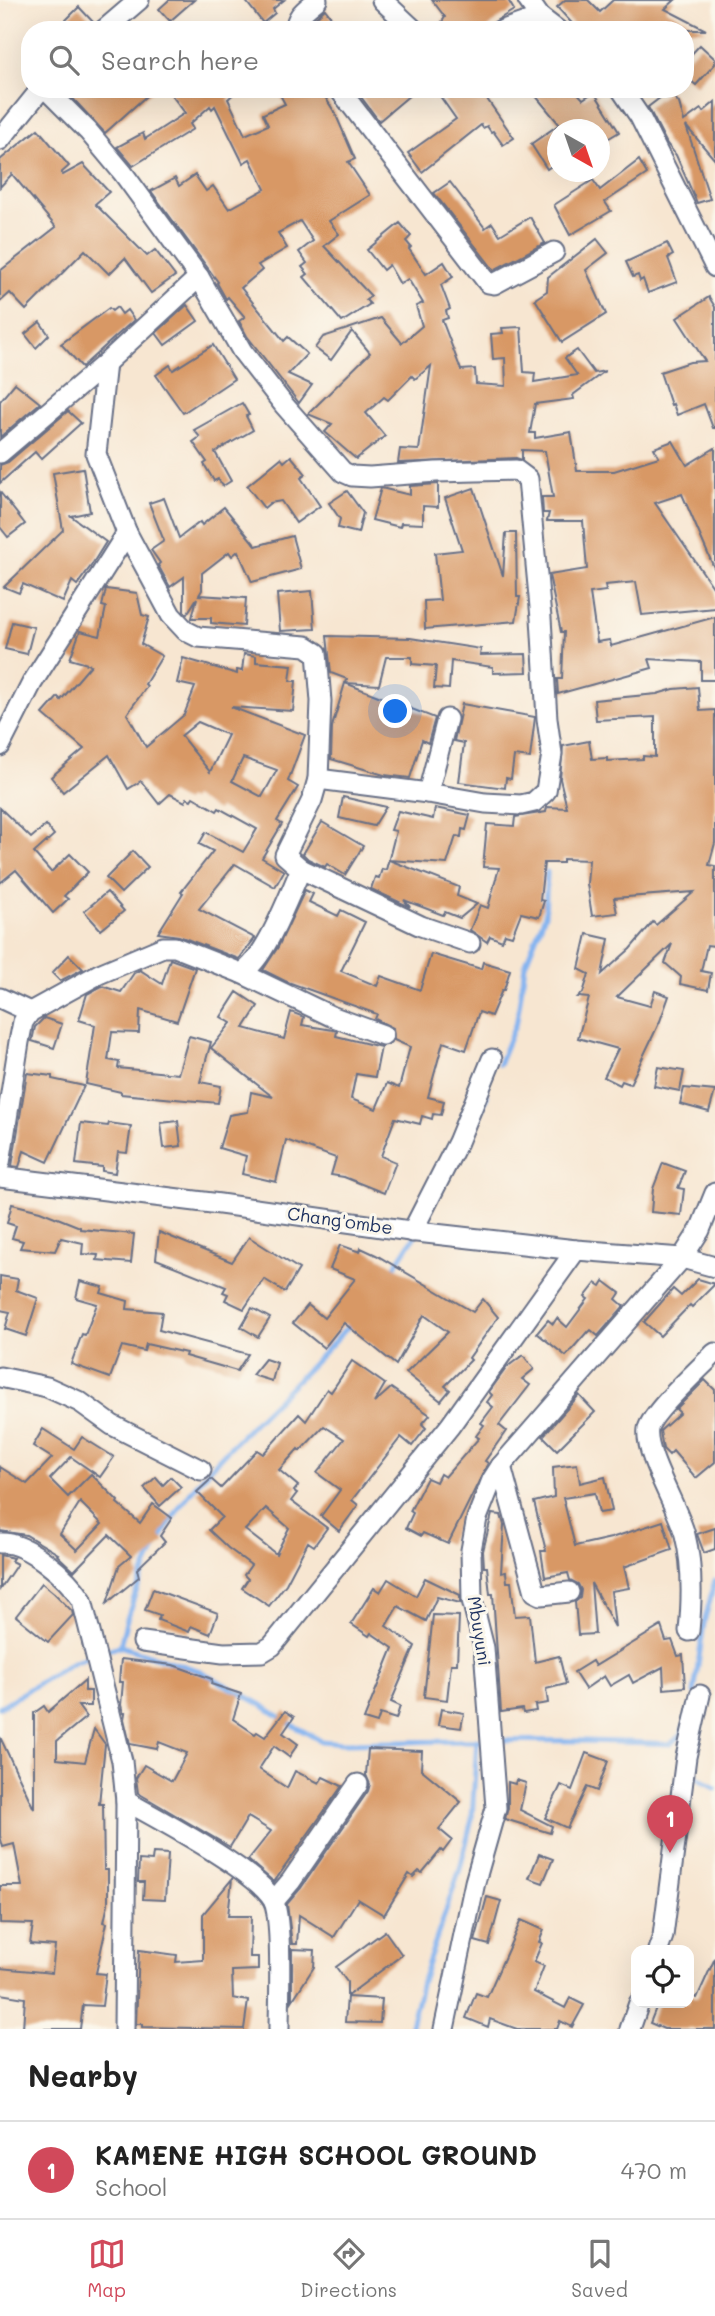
<!DOCTYPE html>
<html lang="en">
<head>
<meta charset="utf-8">
<style>
  body { margin:0; font-family:Mali,sans-serif; background:#f2f2f2; color:#222 }
  .controls { position:absolute; right:21px; bottom:21px; display:grid; overflow:hidden; border-radius:14px; box-shadow:0 7px 28px #0002 }
  .controls button { width:63px; height:63px; display:grid; place-items:center; padding:0; border:0; border-bottom:2px solid #e0e0e0; background:#fff; color:#222; font:35px sans-serif }
  .compass { position:absolute; left:547px; top:119px; width:63px; height:63px; border-radius:50%; background:#fff; box-shadow:0 7px 28px #0002; rotate:140deg }
  .you { position:absolute; left:396px; top:712px; width:24px; height:24px; margin:-18px; border:5px solid #fff; border-radius:50%; background:#1a73e8; box-shadow:0 0 0 10px #1a73e833 }
  .badge { display:grid; place-items:center; width:46px; height:46px; border-radius:50%; background:#d1495b; color:#fff; font-size:23px; font-weight:700 }
  .pin { position:absolute; translate:-50% -58px; filter:drop-shadow(0 2px 4px #0008) }
  .pin::after { content:''; position:absolute; top:37px; width:24px; height:21px; background:inherit; clip-path:polygon(0 0,100% 0,50% 100%) }
  .list { margin:0; padding:0; list-style:none }
  h2 { display:flex; justify-content:space-between; align-items:center; height:91px; margin:0; padding:0 28px; font-size:30px }
  h2 small { font-size:23px; font-weight:400; color:#767676 }
  .list li { display:grid; grid-template-columns:46px 1fr auto; gap:21px; align-items:center; box-sizing:border-box; height:98px; padding:0 28px; border-top:2px solid #e0e0e0 }
  .list b { display:block; font-size:26px; white-space:nowrap }
  .list p { margin:0; font-size:23px; white-space:nowrap; color:#767676 }
  .list em { font-size:23px; font-style:normal; color:#767676 }
  .icon { flex:none; width:38px; height:38px; fill:none; stroke:currentColor; stroke-width:2; stroke-linecap:round; stroke-linejoin:round }
  .map { position:relative; flex:none; width:715px; height:2029px; overflow:hidden }
  .search { position:absolute; background:#fff; box-shadow:0 7px 28px #0002; left:21px; right:21px; top:21px; height:77px; display:flex; align-items:center; gap:18px; box-sizing:border-box; padding:0 24px; border-radius:28px; color:#767676; font-size:26px }
  .sheet { height:189px; background:#fff }
  nav { display:flex; justify-content:space-around; align-items:center; box-sizing:border-box; height:98px; border-top:2px solid #e0e0e0; background:#fff; font-size:19px; color:#767676 }
  nav a { display:grid; justify-items:center; gap:4px }
  nav .on { color:#d1495b }
  .map>svg:first-child { display:block }
  .lines { fill:none; stroke-linecap:round; stroke-linejoin:round }
  .stream { stroke:#84b4f0; stroke-width:5 }
  .building { fill:#d89865; fill-rule:evenodd }
  .street-casing { stroke:#686f86; stroke-width:23 }
  .street { stroke:#fff; stroke-width:19 }
  .labels { text-anchor:middle; stroke-width:6; stroke-linejoin:round; paint-order:stroke }
  .street-label { font-size:18px; fill:#1b2f5e; stroke:#fbf7ec }
</style>
</head>
<body>
<div class="map">
<svg width="715" height="2029" viewBox="0 0 715 2029">
  <rect width="100%" height="100%" fill="#fbf7ec"/>
  <filter id="ink" filterUnits="userSpaceOnUse"><feTurbulence type="fractalNoise" baseFrequency=".0143" numOctaves="2"/><feDisplacementMap in="SourceGraphic" scale="14" xChannelSelector="R" yChannelSelector="G"/><feConvolveMatrix kernelMatrix="1 2 1 2 8 2 1 2 1" color-interpolation-filters="sRGB"/></filter>
  <filter id="wash" filterUnits="userSpaceOnUse"><feTurbulence type="fractalNoise" baseFrequency=".00686" numOctaves="4" result="noise"/><feDisplacementMap in="SourceGraphic" scale="28" xChannelSelector="R" yChannelSelector="G"/><feGaussianBlur stdDeviation="1.57" result="paint"/><feColorMatrix in="noise" values="0 0 0 0 0 0 0 0 0 0 0 0 0 0 0 0 0 1.4 0 .05"/><feComposite in="paint" operator="in"/></filter>
  <g filter="url(#wash)">
    <rect width="100%" height="100%" fill="#f7e6d1"/>
    <g class="lines">
      <g class="stream">
        <path d="M499 1064 517 1020 525 965 545 915 547 872"/>
        <path d="M476 1122 487 1096"/>
        <path d="M392 1271 415 1236"/>
        <path d="M120 1646C134 1583 165 1518 209 1470 254 1419 306 1375 351 1323"/>
        <path d="M101 1652 120 1646 200 1671 262 1705 289 1723 321 1741 343 1743C453 1741 561 1738 670 1744L681 1736 684 1726"/>
        <path d="M694 1693 704 1623 715 1580"/>
        <path d="M0 1707 73 1662 92 1655"/>
        <path d="M688 1771 715 1788"/>
        <path d="M410 2029 422 1981 460 1869 472 1819 477 1740"/>
      </g>
    </g>
    <g id="blocks">
      <g class="building">
        <path d="M169 0H194L170 21 159 9Z"/>
        <path d="M245 0H284L273 9 275 13 263 23Z"/>
        <path d="M432 0H508L514 10 494 22 486 30H437L445 17Z"/>
        <path d="M565 0H588L600 12 613 0H675L665 9 706 30H578L557 7Z"/>
        <path d="M79 7 94 23 92 30H56Z"/>
        <path d="M325 9 341 30H308L312 21Z"/>
        <path d="M700 45 715 59V64L696 85 685 76V61Z"/>
        <path d="M64 89H154L105 133Z"/>
        <path d="M167 89H239L228 99 245 135 268 125 263 114 285 104 277 89H320L335 113 355 159 348 162 370 195 329 221 339 234 324 246 371 296 366 300 370 304 342 322 304 277 308 274 302 267 307 263 299 252 313 241 300 221 278 233 287 248 258 265 262 270 241 288 284 341 288 337 307 354 288 374 312 385 299 403 247 336 239 321 245 317 228 297 226 299 217 283 218 282 151 191 175 178 179 186 195 175 206 191 213 186 229 209 265 189 250 159 243 163 215 106 212 109 210 106 190 124 193 129 133 166 117 147 143 133 145 139 185 113Z"/>
        <path d="M355 89H417L379 121Z"/>
        <path d="M435 89H480L514 138 503 145 493 131 491 132 487 126 483 128 481 125 422 172 408 153 456 119Z"/>
        <path d="M530 89H574L583 99 594 92 619 132 599 144V130H564Z"/>
        <path d="M669 91 679 103 684 121 701 109 703 112 715 102V160L686 126 710 199 697 203 676 155 667 144 648 107Z"/>
        <path d="M557 126V162L547 169 531 144Z"/>
        <path d="M38 129 69 166 61 173 63 175 83 164 109 192 95 204 147 256 155 250 175 276 151 293 125 258 109 274 85 250 26 310 10 293 0 302V271L56 227 12 174 0 187V160Z"/>
        <path d="M639 160 647 174 605 202 611 211 570 235 554 205 593 180 600 190Z"/>
        <path d="M450 182 485 228 492 223 500 235 530 217 545 243 494 270 434 193Z"/>
        <path d="M400 223 411 236 406 241 411 247 409 249 426 274 444 262 453 277 441 285 450 309 446 311 448 318 442 320 461 370 475 369 476 384 506 386 505 358 493 359 491 334 503 333 502 328 521 327 524 372 535 373 534 382 577 375 565 358 577 350 594 373 605 371 573 395 574 399 535 404 530 433H535V438L571 432 577 471H614L659 457 654 448 673 441 687 465 715 448V570L682 494 655 503 715 590V608L642 615 636 582 605 585 606 591 590 593 597 642 610 640 611 646 715 617V680H701V662L649 659 652 668 558 694 557 679H562L564 632H561L549 575 587 569 583 521H547L549 513H543L542 497H553L545 451 522 450V460L516 458 398 463 400 449 419 450 431 366 415 379 412 376 388 400 384 397 366 413 385 436 356 459 325 432 332 424 308 414 370 353 352 331 331 360 315 348 323 337 381 318 402 343 422 326 416 306 423 303 408 279 400 284 389 265 383 270 367 250Z"/>
        <path d="M597 239 608 253 586 270 606 314 562 342 535 299 547 291 548 277Z"/>
        <path d="M667 243 673 255 668 258 677 282 648 293 643 279 640 281 638 275 633 277 626 262Z"/>
        <path d="M709 297 715 307V428H713L704 404 677 415 673 404 671 405 660 372 690 362 705 361 677 318Z"/>
        <path d="M187 305 198 321 165 345 156 333Z"/>
        <path d="M117 307 122 314 127 310 134 320 82 367 61 344 109 308 112 311Z"/>
        <path d="M40 322 49 335 36 348 25 334Z"/>
        <path d="M213 345 234 379 183 413 156 375 170 365 173 370Z"/>
        <path d="M15 383 40 403 0 437V401Z"/>
        <path d="M242 403 249 415 246 416 253 430 215 452 231 481 223 486 218 479 214 481 204 464 207 462 193 442 200 437 194 430Z"/>
        <path d="M68 411 81 423 41 459 35 452 0 483V465L8 462Z"/>
        <path d="M291 456 306 474 301 478 320 506 296 523 281 501 270 503 264 508 247 486 281 458 284 462Z"/>
        <path d="M83 468 90 512 71 516 106 542 91 566 77 585 72 581 63 602 23 584 19 593 4 587 63 530 53 473Z"/>
        <path d="M438 484V507L423 506V524L401 523 400 527 372 520 381 488 410 495V486Z"/>
        <path d="M474 488 503 576 506 533H516L517 597H520L516 621 425 629 424 601 440 600 435 553 462 550 445 498Z"/>
        <path d="M347 491 363 513 358 533 338 528 340 519 329 503Z"/>
        <path d="M0 492 25 524 8 537 0 527Z"/>
        <path d="M164 498 179 538 200 522 202 525 224 507 256 546 292 536 301 569 252 582 238 551 232 556 229 552 202 573V590L199 595 246 598 244 626 211 623V618H192L197 598 187 614 184 611V577L170 587 158 565 160 563 151 550 164 541 149 503Z"/>
        <path d="M106 589 137 593 142 615 149 617 141 644 162 656 145 684 147 686 127 714 146 747 184 715 195 687 177 683 183 658 237 674V670L242 671 244 654 256 656V662L292 665 290 681H296L293 711 231 707 305 735 288 781 298 787 277 821 282 824 262 858 284 871 275 887 235 864 199 909 255 938 239 959 179 936 158 933 183 893 181 892 213 851 199 844 206 832 243 852 257 829 219 808 217 811 193 797 191 800 187 798 185 802 170 794 159 804 141 781 128 789 109 755 63 792 51 777 84 749 43 714 58 697 61 700 91 665 70 659 80 631 100 636 106 607 102 606ZM198 722 228 735 210 772 181 736ZM243 758 277 770 262 797 232 781Z"/>
        <path d="M312 591 315 629 280 631 277 594Z"/>
        <path d="M12 622 34 627 27 654 5 649Z"/>
        <path d="M327 636 410 638 481 649 480 655 526 654 527 672 493 673V667L451 661 449 689 434 688 436 666 412 664V657H386L379 685 346 683 347 679 331 673Z"/>
        <path d="M345 683 435 718 428 743 422 740 410 778 384 775 331 759 332 727Z"/>
        <path d="M698 687 700 711 715 710V843L709 865 715 866V946L707 945 701 971 711 973 708 990 680 984 681 977 665 963 672 944 617 997 650 1006 655 991 669 996 660 1021 630 1084 622 1081 620 1085 604 1077 618 1049 578 1038 589 998 578 997 583 993 589 974 579 969 587 934 609 939 602 974 630 949 653 922 656 925 694 892 614 898 617 913 592 916 587 884 589 860 563 859V863H544L540 900 544 901 539 917 521 913 512 936 505 934 502 941 490 936 487 942 470 930 480 905 488 908 499 868 483 867 487 824 514 826 515 817 546 812 547 807 567 808 560 779 563 746 589 741 592 759 607 758V761L643 759V756L655 757V717L596 720 594 700 657 694 674 689Z"/>
        <path d="M462 704 535 717 530 758 514 756 511 779 506 778 505 788 459 782 464 743 454 741Z"/>
        <path d="M343 797 386 807 374 826 339 818Z"/>
        <path d="M0 808 31 838 46 825 54 835 34 853 51 872 70 854 88 872 64 896 68 899 53 913 16 870 0 883Z"/>
        <path d="M435 808 470 815 466 830 462 829 461 837 456 836 447 864 389 860 459 887 457 896 477 904 460 918 445 912 443 915 404 900 410 907 371 889 375 877 379 878 382 869 386 870 396 831 391 830 398 811 433 819Z"/>
        <path d="M322 822 363 846 345 875 327 864 325 867 308 859 303 854Z"/>
        <path d="M133 851 148 867 121 893 106 878Z"/>
        <path d="M305 890 313 894 309 902 338 916 341 910 365 922 341 971 377 986 381 976 420 990 431 954 481 969 483 962 510 970 504 990H502L491 1016 479 1012 466 1050 443 1042 428 1097 444 1101 441 1115 433 1114 432 1119 422 1116 420 1124 395 1118 381 1156 396 1162 384 1193 344 1177 331 1175 336 1158 286 1140 276 1182 242 1174 246 1156 219 1148 229 1115 248 1112 251 1092 273 1097 211 1048 231 1023 221 1017 237 992 258 1006 244 1028 284 1039 291 1012 304 1017 302 1025 333 1030 337 1031 336 1036 381 1047 375 1077 356 1074 351 1099 376 1109 387 1083 399 1088 410 1047 394 1040 393 1028 375 1019 377 1014 285 981 263 970 278 947Z"/>
        <path d="M107 892 124 911 101 930 84 911Z"/>
        <path d="M69 955 83 969 60 981 52 973Z"/>
        <path d="M170 959 195 968 177 1021 140 1010 139 1033 112 1032 108 1060 119 1062 118 1068 178 1074 189 1036 211 1042 200 1082 221 1086 218 1103 121 1094V1092L86 1084 95 1025 79 1020 87 994 102 986 121 992 134 973 140 970 162 984Z"/>
        <path d="M44 1018 62 1024 54 1048 32 1041 35 1027Z"/>
        <path d="M658 1067 684 1071 680 1091 654 1086Z"/>
        <path d="M27 1073 52 1076V1079L84 1086 48 1162 24 1151 19 1167 12 1166Z"/>
        <path d="M684 1088 715 1091 709 1112 680 1104Z"/>
        <path d="M178 1121 181 1146 164 1148 161 1123Z"/>
        <path d="M81 1123 108 1126 109 1123 131 1126 127 1153 118 1152 115 1173 102 1171V1167L76 1164Z"/>
        <path d="M663 1163 685 1171 678 1188 684 1189 681 1215 651 1212 653 1189Z"/>
        <path d="M12 1204 40 1211 80 1227V1229L134 1234 131 1263 97 1260 98 1255 82 1254 83 1243 61 1238 55 1251 20 1248 23 1241 12 1238 16 1226 7 1223Z"/>
        <path d="M159 1232 232 1262 249 1237 299 1269 285 1292 264 1279 244 1309 225 1300 228 1294 223 1292 226 1287 156 1259Z"/>
        <path d="M340 1245 360 1252 361 1248 376 1255 473 1312 483 1299 498 1317 469 1358 471 1360 445 1386 450 1390 441 1401 406 1373 448 1332 424 1315 396 1365 344 1323 324 1348 293 1323 308 1305 324 1318 355 1279 330 1269Z"/>
        <path d="M0 1276 18 1279 16 1290 38 1298 26 1336 5 1329 10 1312 0 1310Z"/>
        <path d="M698 1279 715 1284 692 1307 690 1305 660 1336 644 1322 673 1289 681 1296Z"/>
        <path d="M80 1281 103 1287 101 1293 128 1301 127 1309 162 1312 159 1330 248 1354 237 1371 185 1356 186 1353 146 1344 144 1351 122 1346 110 1378 71 1364 82 1334 85 1335 97 1304 76 1298Z"/>
        <path d="M604 1281 620 1293 616 1299 624 1306 598 1336 591 1330 588 1333 587 1332 566 1356 537 1333 548 1320 553 1324 557 1318 567 1327 588 1299 585 1297 596 1283 601 1286Z"/>
        <path d="M252 1308 270 1318 258 1337 241 1327Z"/>
        <path d="M523 1355 534 1369 522 1379 530 1385 499 1425 506 1431 485 1461 488 1463 448 1544 423 1533 421 1536 406 1528 413 1513 410 1511 427 1478 436 1482 440 1474 445 1477 479 1438 476 1436 484 1425 481 1423 493 1407 487 1402 492 1395 489 1392 507 1367Z"/>
        <path d="M265 1359 277 1363 272 1381 252 1375Z"/>
        <path d="M352 1361 385 1384 374 1403 391 1388 430 1415 422 1424 426 1428 412 1446 401 1437 352 1500 358 1505 339 1531 321 1516 340 1490 317 1473 344 1439 324 1426 300 1451 298 1449 279 1470 298 1486 294 1491 297 1493 291 1501 327 1528 314 1546 308 1542 286 1584 269 1606 242 1588 248 1579 244 1575 251 1565 228 1548 209 1530 222 1517 197 1492 211 1479 221 1488 257 1450 263 1454 299 1414 306 1421 327 1389 331 1392ZM266 1508 289 1528 276 1554 245 1530Z"/>
        <path d="M705 1380 715 1390V1462L696 1478 673 1451 669 1455 663 1449 660 1431 680 1413 676 1409Z"/>
        <path d="M579 1395 595 1412 557 1450 543 1436Z"/>
        <path d="M43 1429 74 1449 82 1437 114 1457 100 1477 71 1457 50 1479 68 1497 91 1474 118 1501 117 1503 140 1523 153 1504 172 1518 160 1536 165 1542 137 1569 139 1577 107 1603 119 1566 131 1556 109 1535 74 1571 57 1555 58 1554 26 1535 0 1531V1467L27 1484 52 1458 33 1446ZM80 1502 102 1524 77 1550 60 1534Z"/>
        <path d="M577 1464 580 1483 605 1477 612 1511 599 1513 595 1493 563 1498 575 1546 611 1538 663 1521 672 1550 624 1567 629 1588 611 1591 615 1627 591 1583 595 1634 578 1635 575 1602 580 1598 581 1590 578 1584 570 1580 568 1573 545 1577 541 1551H546L534 1502 554 1497 553 1467Z"/>
        <path d="M156 1477 163 1485 171 1477 181 1487 160 1506 144 1488Z"/>
        <path d="M492 1514 501 1515 504 1525 501 1573 506 1572 507 1582H511L515 1616 530 1615 535 1662 559 1656 566 1684 546 1689 548 1703 535 1705 536 1711 523 1713 522 1709 501 1712 493 1594H490L487 1567H484L483 1551Z"/>
        <path d="M715 1528V1549L704 1553 697 1534Z"/>
        <path d="M0 1555 13 1558 11 1561 17 1564 0 1589Z"/>
        <path d="M425 1578 460 1595V1603L437 1597 426 1621 398 1606 386 1626 415 1646 391 1702 400 1706 396 1719 380 1714 377 1723 364 1719 393 1648 371 1633 369 1636 351 1624 374 1588 380 1592 388 1579 416 1596Z"/>
        <path d="M42 1583 54 1593 72 1611 73 1615 48 1642 16 1616Z"/>
        <path d="M153 1589 218 1613 210 1634 191 1626 189 1632 158 1620 160 1615 145 1610Z"/>
        <path d="M433 1615 459 1616 457 1664H451L447 1700 424 1697Z"/>
        <path d="M661 1626 666 1641 672 1640 678 1656 683 1655 685 1687 664 1689 663 1667 633 1683 629 1675 610 1686 604 1676 585 1689 574 1672 592 1661 595 1666Z"/>
        <path d="M121 1659 173 1665 212 1679 211 1684 241 1694 233 1719 255 1734 257 1732 265 1737 285 1711 294 1717 283 1733 298 1744 289 1757 274 1746 259 1769 287 1788 295 1771 319 1783 323 1777 342 1786 274 1882 248 1860 271 1831 248 1817 230 1847 138 1793 136 1778 144 1765 172 1781 187 1753 159 1742 157 1749 130 1744 124 1719 125 1713H123L121 1705 123 1682H119Z"/>
        <path d="M85 1680V1691H91V1706H78L86 1717 57 1741V1759L85 1762 94 1729 105 1744 99 1804H103L104 1870H108V1904L104 1922 107 1923 96 1973 106 1974 102 2006 83 2005 80 2029H23L25 1998 0 1994V1968L52 1973 55 1946 30 1944 33 1924 0 1923V1886H22L14 1844 3 1847 0 1836V1737L34 1809V1713L44 1706 48 1712Z"/>
        <path d="M441 1709 464 1713 461 1728 438 1725Z"/>
        <path d="M368 1749 422 1751 421 1769 461 1802 439 1829 452 1840 443 1852 441 1850 422 1873 419 1871 413 1877 409 1874 384 1915 358 1899 334 1937 299 1915 297 1944H292L287 1904 301 1888 368 1791 370 1784 366 1775Z"/>
        <path d="M586 1753 608 1761 597 1791 587 1787 567 1828 545 1818 561 1785 572 1790Z"/>
        <path d="M516 1780 526 1783 520 1810 552 1826 550 1833 505 1819 508 1808V1782L515 1784Z"/>
        <path d="M153 1853 168 1854 165 1900 143 1899 144 1882H138L139 1860 152 1861Z"/>
        <path d="M539 1854 553 1859 543 1883 529 1878Z"/>
        <path d="M232 1879 228 1916H251L250 1957H258V1970L232 1971 233 1998 248 2001 244 2029 142 2027V2024H136L139 1950 177 1955 176 1962 203 1960V1914Z"/>
        <path d="M487 1897 501 1901 489 1945 475 1941Z"/>
        <path d="M521 1920 544 1930 539 1942 542 1943 534 1962 544 1966 534 1992 565 2008 570 1998 584 2005 572 2027 560 2021 557 2029H517L490 2019 488 2027 466 2018 476 1993 487 1997Z"/>
        <path d="M385 1931 402 1955 347 1996V1982L336 1967Z"/>
        <path d="M292 1949 315 1950 314 1967 292 2001Z"/>
        <path d="M715 1958V2029H664L650 2023 658 2003H689V1995L697 1998Z"/>
        <path d="M347 1997 382 1999 380 2023 345 2022Z"/>
      </g>
    </g>
  </g>
  <g filter="url(#ink)">
    <use href="#blocks" fill-opacity="0" stroke="#686f86" stroke-width="2"/>
    <g class="lines">
      <g class="street-casing">
        <g id="street">
          <path d="M382 0 414 30"/>
          <path d="M528 0 540 17 557 30"/>
          <path d="M104 30 139 0"/>
          <path d="M296 30C295 15 307 9 317 0"/>
          <path d="M503 30 540 17"/>
          <path d="M46 89 88 131 123 173 199 277 242 351 284 405 343 472 352 476 370 477 436 472 516 470 528 479 541 618 547 719 552 754 546 791 534 802 521 805 485 803 428 793 318 779"/>
          <path d="M339 89 488 283 494 284 554 252"/>
          <path d="M621 89 640 117 715 267"/>
          <path d="M0 140 41 89"/>
          <path d="M0 453 106 363 199 277"/>
          <path d="M0 746 32 683 127 533"/>
          <path d="M428 793 447 719"/>
          <path d="M301 869 421 926 470 943"/>
          <path d="M241 973 331 1016 383 1035"/>
          <path d="M0 998 30 1012"/>
          <path d="M0 1163 19 1042 23 1022 30 1012 99 974 163 947H175L241 973C265 961 289 895 301 869L285 855 312 800 318 779 321 701 317 653 306 646 198 637 186 631 171 615 127 533 96 454 106 363"/>
          <path d="M0 1177 220 1204 417 1232 576 1250 682 1258 715 1267"/>
          <path d="M412 1232 458 1142 492 1059"/>
          <path d="M0 1377 47 1387 80 1402 112 1425 201 1470"/>
          <path d="M501 1466 535 1592 541 1595 569 1592"/>
          <path d="M0 1543C27 1541 68 1578 82 1600L122 1761 126 1801 124 2029"/>
          <path d="M689 1631C692 1600 693 1566 685 1535 678 1507 644 1454 648 1429 651 1413 701 1367 715 1353"/>
          <path d="M143 1642 223 1653 262 1652 272 1646 450 1426 576 1250"/>
          <path d="M126 1801C158 1819 257 1871 273 1900 283 1918 279 2004 279 2029"/>
          <path d="M274 1901 291 1881 358 1784"/>
          <path d="M658 1950 663 1936 686 1757 700 1695"/>
          <path d="M444 2029 475 1882 496 1808 484 1648 472 1600 471 1550 477 1518 492 1480 501 1466 682 1258 700 1230 715 1193"/>
          <path d="M630 2029 639 2003"/>
        </g>
      </g>
      <use href="#street" class="street"/>
    </g>
  </g>
  <g class="labels">
    <g class="street-label">
      <text transform="translate(340 1221) rotate(8)" y="6">Chang'ombe</text>
      <text transform="translate(479 1631) rotate(81)" y="6">Mbuyuni</text>
    </g>
  </g>
</svg>
<div class="controls">
<button><svg class="icon" aria-label="locate" viewBox="0 0 24 24"><circle cx="12" cy="12" r="6"/><path d="M12 2v4M12 18v4M2 12h4M18 12h4"/></svg></button>
</div>
<svg class="compass" viewBox="-18 -18 36 36"><path d="M0-13l5 13h-10z" fill="#e53935"/><path d="M0 13l5-13h-10z" fill="#767676"/></svg>
<div class="you"></div>
<div class="pin badge" style="left:670px;top:1853px">1</div>
<div class="search"><svg class="icon" aria-label="search" viewBox="0 0 24 24"><circle cx="10" cy="10" r="6"/><path d="M15 15l6 6"/></svg>Search here</div>
</div>
<section class="sheet">
<h2>Nearby<small></small></h2>
<ul class="list">
<li><span class="badge">1</span><div><b>KAMENE HIGH SCHOOL GROUND</b><p>School</p></div><em>470 m</em></li>
</ul>
</section>
<nav>
<a class="on"><svg class="icon" aria-label="map" viewBox="0 0 24 24"><path d="M3 6l6-2 6 2 6-2v14l-6 2-6-2-6 2zM9 4v14M15 6v14"/></svg>Map</a>
<a><svg class="icon" aria-label="directions" viewBox="0 0 24 24"><path d="M12 3l9 9-9 9-9-9zM9 14v-3h6M13 9l2 2-2 2"/></svg>Directions</a>
<a><svg class="icon" aria-label="saved" viewBox="0 0 24 24"><path d="M7 4h10v16l-5-4-5 4z"/></svg>Saved</a>
</nav>
</body>
</html>
